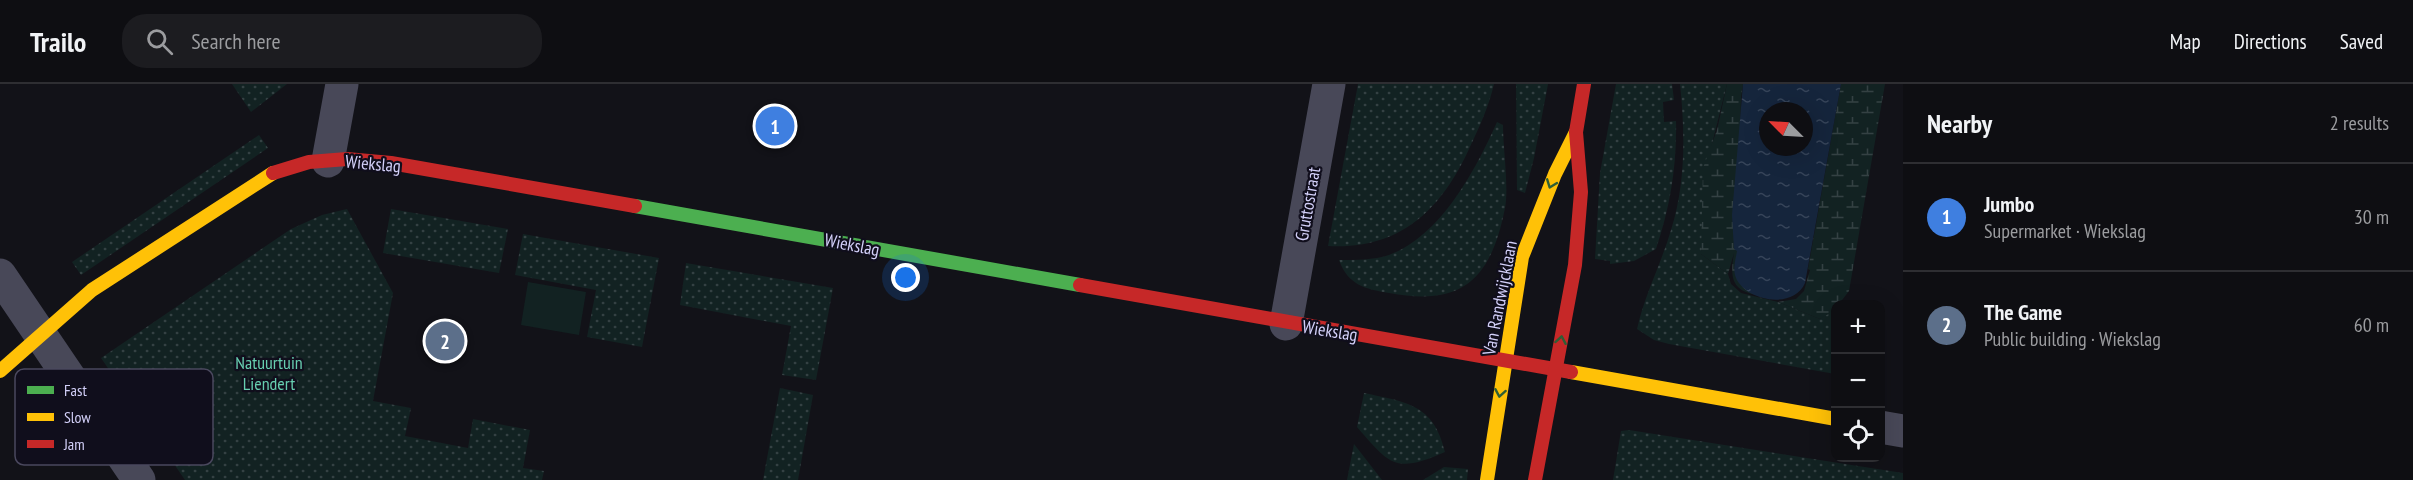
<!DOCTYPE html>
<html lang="en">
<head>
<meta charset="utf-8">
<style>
  body { margin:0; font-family:"PT Sans Narrow",sans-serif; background:#1c1c20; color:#f1f3f6 }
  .controls { position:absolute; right:18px; bottom:18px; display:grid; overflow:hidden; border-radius:12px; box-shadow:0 6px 24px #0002 }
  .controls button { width:54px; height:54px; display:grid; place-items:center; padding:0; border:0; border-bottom:2px solid #2e2e32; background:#0e0e12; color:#f1f3f6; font:30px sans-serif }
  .compass { position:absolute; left:1759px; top:18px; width:54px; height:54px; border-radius:50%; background:#0e0e12; box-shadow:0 6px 24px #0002; rotate:294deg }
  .you { position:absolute; left:906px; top:194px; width:21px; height:21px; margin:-15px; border:4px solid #fff; border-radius:50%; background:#1a73e8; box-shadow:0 0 0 9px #1a73e833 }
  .badge { display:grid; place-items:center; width:39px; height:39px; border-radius:50%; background:#8f8eaa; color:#fff; font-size:20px; font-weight:700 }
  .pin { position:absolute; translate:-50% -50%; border:3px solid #fff; box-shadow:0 2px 6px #0006 }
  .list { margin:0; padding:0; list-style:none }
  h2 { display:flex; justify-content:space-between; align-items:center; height:78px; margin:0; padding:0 24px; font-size:26px }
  h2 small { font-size:20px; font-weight:400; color:#9b9c9f }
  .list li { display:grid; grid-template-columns:39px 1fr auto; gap:18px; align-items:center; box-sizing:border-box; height:108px; padding:0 24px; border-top:2px solid #2e2e32 }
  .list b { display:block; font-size:22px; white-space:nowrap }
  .list p { margin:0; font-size:20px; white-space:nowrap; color:#9b9c9f }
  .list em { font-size:20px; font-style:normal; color:#9b9c9f }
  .icon { flex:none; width:33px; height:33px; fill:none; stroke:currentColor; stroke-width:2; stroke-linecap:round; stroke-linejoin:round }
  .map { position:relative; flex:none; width:1903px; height:396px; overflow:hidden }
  header { display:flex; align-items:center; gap:36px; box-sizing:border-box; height:84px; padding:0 30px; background:#0e0e12; border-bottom:2px solid #2e2e32 }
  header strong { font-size:28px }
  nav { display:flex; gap:33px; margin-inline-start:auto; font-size:21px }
  .search { width:420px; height:54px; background:#1c1c20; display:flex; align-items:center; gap:15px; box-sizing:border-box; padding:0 21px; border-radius:24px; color:#9b9c9f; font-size:22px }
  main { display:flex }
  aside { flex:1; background:#0e0e12 }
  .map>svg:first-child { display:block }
  .grass { fill:url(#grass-dots) }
  .wetland { fill:url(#wetland-marsh) }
  .park { fill:#122222 }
  .water { fill:url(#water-ripples); fill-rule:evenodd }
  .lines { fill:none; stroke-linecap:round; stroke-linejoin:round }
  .street { stroke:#484858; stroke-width:33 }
  .fast { stroke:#4caf50; stroke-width:14 }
  .slow { stroke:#ffc107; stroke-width:14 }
  .jam { stroke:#c62828; stroke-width:14 }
  .oneway { stroke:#2e5e36 }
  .labels { text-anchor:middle; stroke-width:4.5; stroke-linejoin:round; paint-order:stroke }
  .street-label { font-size:18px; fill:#d3d0f9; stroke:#100e1c }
  .park-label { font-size:18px; fill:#67ceb0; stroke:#100e1c }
  .key { fill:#100e1c; stroke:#4a485e; stroke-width:1.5 }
  .key-label { font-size:16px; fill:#d3d0f9 }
</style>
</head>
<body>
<header>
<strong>Trailo</strong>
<div class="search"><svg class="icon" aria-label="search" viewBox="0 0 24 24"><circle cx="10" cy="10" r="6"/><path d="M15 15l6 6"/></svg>Search here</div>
<nav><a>Map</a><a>Directions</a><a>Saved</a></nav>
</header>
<main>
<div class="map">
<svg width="1903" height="396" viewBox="0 0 1903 396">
  <defs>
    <pattern id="grass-dots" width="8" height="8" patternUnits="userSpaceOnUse" patternTransform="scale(1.5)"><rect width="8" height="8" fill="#122222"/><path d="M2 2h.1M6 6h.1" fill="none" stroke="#344143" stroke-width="1.8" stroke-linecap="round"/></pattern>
    <pattern id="wetland-marsh" width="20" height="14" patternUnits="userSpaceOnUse" patternTransform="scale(1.5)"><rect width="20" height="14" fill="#122222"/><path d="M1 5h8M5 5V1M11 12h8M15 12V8" fill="none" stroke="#344143"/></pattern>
    <pattern id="water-ripples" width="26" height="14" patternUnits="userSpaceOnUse" patternTransform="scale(1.5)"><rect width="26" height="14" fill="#15253c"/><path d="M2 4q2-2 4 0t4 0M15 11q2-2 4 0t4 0" fill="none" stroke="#364459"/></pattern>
  </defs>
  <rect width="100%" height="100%" fill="#121218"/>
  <g class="grass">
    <path d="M232 0H287L251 28Z"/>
    <path d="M1358 0H1494C1489 22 1479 44 1469 65 1441 126 1400 166 1328 162Z"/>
    <path d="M1516 0H1548L1534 74 1525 109 1517 106Z"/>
    <path d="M1616 0H1672L1674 16 1663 18 1664 38 1676 37C1677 82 1670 123 1656 165L1634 177 1610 180V177L1595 175 1600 89Z"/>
    <path d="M1680 0H1727L1711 64 1701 170 1728 190 1731 200 1741 209 1778 218 1820 235 1835 224V290L1669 260 1654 256 1637 245C1645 210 1661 180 1671 146 1686 99 1685 48 1680 0Z"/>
    <path d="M1497 38 1503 41C1503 64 1509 104 1505 124 1491 194 1464 223 1389 209 1365 205 1348 201 1339 176 1356 176 1373 176 1389 171 1441 152 1476 85 1497 38Z"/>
    <path d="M259 51 268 64 81 191 72 178Z"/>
    <path d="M347 125 393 209 373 317 411 324 405 352 468 364 473 335 530 346 523 384 544 387 542 396H185L101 274 291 145 322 131Z"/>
    <path d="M391 125 508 145 499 189 383 169Z"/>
    <path d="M523 150 659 174 642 263 587 253 596 206 515 191Z"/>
    <path d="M686 179 833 204 816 296 782 291 791 242 680 221Z"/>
    <path d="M780 304 813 311 798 396H763Z"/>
    <path d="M1364 309C1406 318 1434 320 1445 368 1395 390 1390 381 1357 343Z"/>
    <path d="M1629 346 1903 389V396H1613L1621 347Z"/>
    <path d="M1354 360 1382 396H1347Z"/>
    <path d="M1444 383 1468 385 1467 396H1423Z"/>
  </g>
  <g class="wetland">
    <path d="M1727 0H1743L1741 14 1737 166 1746 206 1758 211C1731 207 1730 193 1734 169L1728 190 1701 170 1703 84 1717 46Z"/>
    <path d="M1841 0H1885L1849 207 1839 220H1836L1832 228 1820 235 1778 218 1796 215 1804 207 1810 186 1808 185Z"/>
  </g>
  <path class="park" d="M528 198 586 208 579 251 521 241Z"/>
  <path class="water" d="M1743 0H1841L1805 199C1792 228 1741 215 1735 191 1733 183 1736 174 1737 167L1734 165 1732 131ZM1768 27H1804V63H1768Z"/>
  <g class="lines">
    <g class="street">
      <path d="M328 77 342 0"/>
      <path d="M0 191 139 396"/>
      <path d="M1286 240 1329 0"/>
      <path d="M1880 343 1903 347"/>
    </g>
    <path class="fast" d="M635 122 1080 201"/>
    <g class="slow">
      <path d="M0 287 92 206 273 89"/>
      <path d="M1571 288 1836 335"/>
      <path d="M1487 396 1522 173 1555 90 1576 48"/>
    </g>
    <g class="jam">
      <path d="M273 89 309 78 347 75 391 79 635 122"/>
      <path d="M1080 201 1571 288"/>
      <path d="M1535 396 1575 181 1581 108 1576 48 1584 0"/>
    </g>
  </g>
  <defs><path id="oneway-chevron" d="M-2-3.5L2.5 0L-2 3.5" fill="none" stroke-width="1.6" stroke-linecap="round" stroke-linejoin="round" transform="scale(1.5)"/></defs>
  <g class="oneway">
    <use href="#oneway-chevron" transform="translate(1551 100) rotate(111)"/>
    <use href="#oneway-chevron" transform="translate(1561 256) rotate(-80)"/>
    <use href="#oneway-chevron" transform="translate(1500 309) rotate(100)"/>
  </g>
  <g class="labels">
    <g class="street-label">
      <text transform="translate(373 80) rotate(5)" y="6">Wiekslag</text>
      <text transform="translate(1308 120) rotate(-80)" y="6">Gruttostraat</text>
      <text transform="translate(852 161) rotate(11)" y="6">Wiekslag</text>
      <text transform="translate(1500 214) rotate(-79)" y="6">Van Randwijcklaan</text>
      <text transform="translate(1330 247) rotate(9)" y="6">Wiekslag</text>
    </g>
    <g class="park-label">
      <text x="269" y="285">Natuurtuin<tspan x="269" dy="21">Liendert</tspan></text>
    </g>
  </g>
  <rect x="15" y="285" width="198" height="96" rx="9" class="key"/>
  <rect x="27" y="302" width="27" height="8" fill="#4caf50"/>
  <rect x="27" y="329" width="27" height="8" fill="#ffc107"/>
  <rect x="27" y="356" width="27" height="8" fill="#c62828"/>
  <g class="key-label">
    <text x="64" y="312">Fast</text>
    <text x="64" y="339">Slow</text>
    <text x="64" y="366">Jam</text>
  </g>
</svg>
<div class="controls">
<button>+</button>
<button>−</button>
<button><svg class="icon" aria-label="locate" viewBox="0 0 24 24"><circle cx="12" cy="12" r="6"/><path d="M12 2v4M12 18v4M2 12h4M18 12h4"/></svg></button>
</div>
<svg class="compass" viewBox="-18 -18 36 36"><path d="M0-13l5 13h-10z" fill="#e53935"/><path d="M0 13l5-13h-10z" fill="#9b9c9f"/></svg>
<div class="you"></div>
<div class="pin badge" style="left:775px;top:42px;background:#3f7fe0">1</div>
<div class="pin badge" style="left:445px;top:257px;background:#5c6f8a">2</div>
</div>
<aside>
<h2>Nearby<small>2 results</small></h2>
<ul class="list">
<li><span class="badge" style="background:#3f7fe0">1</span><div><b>Jumbo</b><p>Supermarket · Wiekslag</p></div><em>30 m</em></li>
<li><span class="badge" style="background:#5c6f8a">2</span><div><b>The Game</b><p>Public building · Wiekslag</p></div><em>60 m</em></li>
</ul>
</aside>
</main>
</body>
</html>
